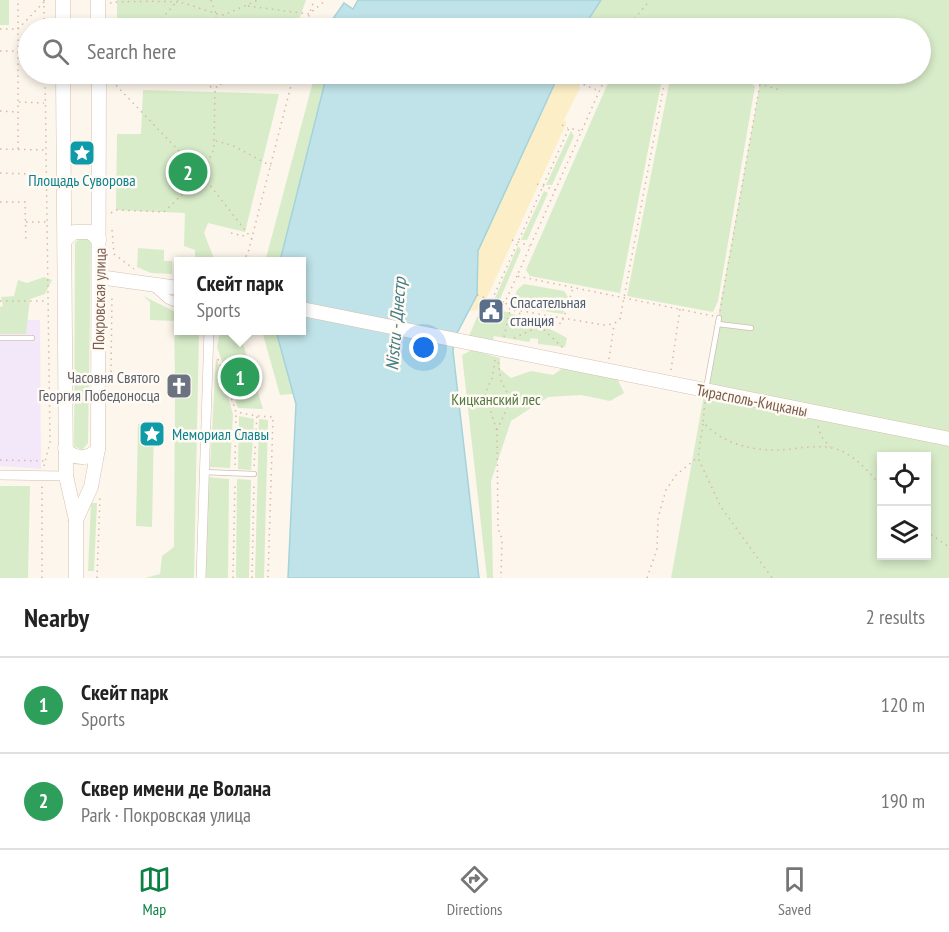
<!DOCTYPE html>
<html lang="en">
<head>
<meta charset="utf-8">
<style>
  body { margin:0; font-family:"PT Sans Narrow",sans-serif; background:#f2f2f2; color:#222 }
  .controls { position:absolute; right:18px; bottom:18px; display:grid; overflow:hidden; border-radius:0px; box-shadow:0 3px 9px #0003 }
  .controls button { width:54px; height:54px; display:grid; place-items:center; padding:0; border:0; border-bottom:2px solid #e0e0e0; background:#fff; color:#222; font:30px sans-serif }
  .you { position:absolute; left:424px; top:348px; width:21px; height:21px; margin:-15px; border:4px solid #fff; border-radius:50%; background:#1a73e8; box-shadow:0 0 0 9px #1a73e833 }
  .badge { display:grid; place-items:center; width:39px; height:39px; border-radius:50%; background:#0b8043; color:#fff; font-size:20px; font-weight:700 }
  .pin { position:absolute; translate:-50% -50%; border:3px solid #fff; box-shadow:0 2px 6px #0006 }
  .popup { position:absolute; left:174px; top:257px; width:132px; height:78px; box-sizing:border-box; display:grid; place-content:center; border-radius:0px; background:#fff; filter:drop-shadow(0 2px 4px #0005); font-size:20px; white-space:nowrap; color:#767676 }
  .popup b { font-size:22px; color:#222 }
  .popup::after { content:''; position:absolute; left:50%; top:100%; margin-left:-12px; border:12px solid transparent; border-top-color:#fff }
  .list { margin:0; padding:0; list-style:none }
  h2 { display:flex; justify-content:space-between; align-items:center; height:78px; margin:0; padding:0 24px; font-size:26px }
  h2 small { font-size:20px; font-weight:400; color:#767676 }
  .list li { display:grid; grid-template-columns:39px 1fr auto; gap:18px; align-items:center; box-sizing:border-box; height:96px; padding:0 24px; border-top:2px solid #e0e0e0 }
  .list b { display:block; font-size:22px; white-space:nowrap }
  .list p { margin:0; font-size:20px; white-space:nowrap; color:#767676 }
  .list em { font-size:20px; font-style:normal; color:#767676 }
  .icon { flex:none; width:33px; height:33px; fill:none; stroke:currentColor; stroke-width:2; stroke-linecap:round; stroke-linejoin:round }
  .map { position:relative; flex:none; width:949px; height:578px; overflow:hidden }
  .search { position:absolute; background:#fff; box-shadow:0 3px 9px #0003; left:18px; right:18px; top:18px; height:66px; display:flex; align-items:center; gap:15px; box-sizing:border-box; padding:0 21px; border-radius:33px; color:#767676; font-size:22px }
  .sheet { height:270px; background:#fff }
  nav { display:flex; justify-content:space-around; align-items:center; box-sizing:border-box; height:84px; border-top:2px solid #e0e0e0; background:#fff; font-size:16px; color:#767676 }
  nav a { display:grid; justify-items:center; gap:3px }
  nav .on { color:#0b8043 }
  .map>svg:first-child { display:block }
  .education { fill:#f3e8fa }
  .green { fill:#d8ecc9; fill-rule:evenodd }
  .sand { fill:#fcefc7 }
  .water { fill:#bfe3e8; stroke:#a5d3da; stroke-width:1.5 }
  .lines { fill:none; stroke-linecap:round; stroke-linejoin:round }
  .lane-casing { stroke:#d1beb0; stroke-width:6 }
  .street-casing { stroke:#d1beb0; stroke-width:10 }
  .secondary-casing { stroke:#d6c0b0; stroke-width:15 }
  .path { stroke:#d9b8a5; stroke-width:1.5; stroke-dasharray:1.5 4.5; stroke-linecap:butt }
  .lane { stroke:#fff; stroke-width:4.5 }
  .street { stroke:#fff; stroke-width:9 }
  .secondary { stroke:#fff; stroke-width:14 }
  .labels { text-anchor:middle; stroke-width:5; stroke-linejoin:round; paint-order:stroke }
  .culture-label { font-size:16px; fill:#0d838f; stroke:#fffaf3 }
  .street-label { font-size:16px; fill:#7a5c4d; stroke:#fffaf3 }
  .service-label { font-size:16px; fill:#4e5e75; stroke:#fffaf3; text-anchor:start }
  .worship-label { font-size:16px; fill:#5b616d; stroke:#fffaf3; text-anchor:end }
  .park-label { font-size:16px; fill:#537a41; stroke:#fffaf3 }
  .water-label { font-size:18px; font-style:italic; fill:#437c86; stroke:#fffaf3 }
</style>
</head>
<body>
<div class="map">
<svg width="949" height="578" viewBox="0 0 949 578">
  <rect width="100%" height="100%" fill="#fdf6ec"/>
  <path class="education" d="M0 320H40L41 469 0 466Z"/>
  <g class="green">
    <rect x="0" y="0" width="9" height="25"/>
    <path d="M117 0H306L296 28H117Z"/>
    <path d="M601 0H949V578H671L760 84 769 74H920V28H583ZM882 457H926V556H882Z"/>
    <path d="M315 74H323L326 77 280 261 265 262Z"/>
    <path d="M612 74H663L620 293 535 277 530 276 526 270Z"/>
    <path d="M671 74H737L755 86 718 301 713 312 627 296Z"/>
    <path d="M143 90 279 94 245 232 208 223 204 233 215 261H195V250L184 246 185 213 116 210 117 134H141Z"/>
    <path d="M571 131 574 136 552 185H546Z"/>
    <path d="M544 191 548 193 527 240H521Z"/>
    <path d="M81 237 87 238 91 243 88 443 82 450 74 446 75 243Z"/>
    <path d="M518 246 521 250 500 299 495 298Z"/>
    <path d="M138 248 164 250V261H172V274L151 273 137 267Z"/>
    <path d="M44 277 52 280 45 294 30 299 26 334H0V307L3 306 1 297 14 296 18 280 27 283Z"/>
    <path d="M524 284 564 291 568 297 563 314 512 306 517 290Z"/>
    <path d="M143 296 178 313V330L199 331 194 578H145L160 574 162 556 174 547 175 397 187 392V381L175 378 174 321 150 320V302Z"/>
    <path d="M496 309C522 316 544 325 567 338L565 347 538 344V339L531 338 529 342 494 336 493 340 469 336 480 310 489 316 494 315Z"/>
    <path d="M220 331H239L263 409 238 408 217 347Z"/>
    <path d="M262 331H276L293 394 280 395Z"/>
    <path d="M472 350 500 358V369L511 378 531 371 553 375 563 368 617 378 624 393 610 401 581 395 548 397 511 421 491 481 493 578H487L462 355Z"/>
    <path d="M216 357 233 414 230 468 210 467Z"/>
    <path d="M239 416 254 419 251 470 238 469Z"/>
    <path d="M259 419 268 420 264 578H255Z"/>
    <path d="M138 424H154L152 527 136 526Z"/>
    <path d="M207 477 229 479 228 578H205Z"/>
    <path d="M237 479 251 480 249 578H236Z"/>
    <path d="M0 486H30L28 578H0Z"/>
    <path d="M91 503H97L94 571H88Z"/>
  </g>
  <path class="sand" d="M559 74H578L580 88 564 120 567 122 484 304 480 310 469 311 477 295 478 251Z"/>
  <g class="water">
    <path d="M358 0H601L583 28H335L330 23 344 3 353 9Z"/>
    <path d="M327 74H559L478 251 477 295 454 339 453 351 479 578H288L296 404 276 331 302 330V262L280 261Z"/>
  </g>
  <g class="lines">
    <g class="lane-casing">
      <g id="lane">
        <path d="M718 324 751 328"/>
        <path d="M0 338H32"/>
        <path d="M706 389 719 318"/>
        <path d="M203 472 254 474"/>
      </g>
    </g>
    <g class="street-casing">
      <g id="street">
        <path d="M151 284 168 299 178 303"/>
        <path d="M0 475 66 476"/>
        <path d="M201 578 209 330"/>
      </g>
    </g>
    <g class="secondary-casing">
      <g id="secondary">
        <path d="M63 0V28"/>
        <path d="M98 0V28"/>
        <path d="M63 74 66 476 76 520V578"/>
        <path d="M65 240 74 232H90L99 240"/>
        <path d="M99 277 178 288"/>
        <path d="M302 309 949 439"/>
        <path d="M65 448C73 460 89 460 98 449"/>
        <path d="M76 520 91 487 98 449 99 74"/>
      </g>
    </g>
    <g class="path">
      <path d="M44 0V28"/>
      <path d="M211 0 216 14V28"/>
      <path d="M110 3C116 1 169 1 177 2 193 4 208 13 224 15L258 0"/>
      <path d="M248 6 309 14 326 0"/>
      <path d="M154 28 178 0"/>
      <path d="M305 28 314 0"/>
      <path d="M627 28 650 0"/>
      <path d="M0 29H18L44 2"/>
      <path d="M0 51H17"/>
      <path d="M607 74 517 276 713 316"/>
      <path d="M744 74 760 84 780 90"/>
      <path d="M112 78 207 80"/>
      <path d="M207 79 211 74"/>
      <path d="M112 81 202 175 252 239"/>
      <path d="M207 81 211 87H219L223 81 219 74"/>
      <path d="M223 81 291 82"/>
      <path d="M578 82 599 91"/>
      <path d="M19 102 44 103"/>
      <path d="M0 111 17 112"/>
      <path d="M562 125 568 128"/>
      <path d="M216 141 232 145 271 166"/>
      <path d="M0 149 44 150"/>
      <path d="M18 149V0"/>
      <path d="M0 173 29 174"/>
      <path d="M537 184 555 190"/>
      <path d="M0 202H25L26 243"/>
      <path d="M111 213 116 210 164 212 202 175 214 149 215 89"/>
      <path d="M26 222H46"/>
      <path d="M112 230 114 254 134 269"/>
      <path d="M231 233 243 236 245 232"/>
      <path d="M512 240 530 246"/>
      <path d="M243 262 248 253 294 74"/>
      <path d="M517 276 505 302 510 309 603 325 614 324 620 319 666 74"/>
      <path d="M477 295 491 300"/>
      <path d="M0 301H47"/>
      <path d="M504 302 492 300 569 128 581 131"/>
      <path d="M514 310 540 326 564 349"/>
      <path d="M720 311 760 84"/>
      <path d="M504 337 510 310"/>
      <path d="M514 338 540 326 562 323 573 288"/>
      <path d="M218 359 236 412 257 416 254 466"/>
      <path d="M609 359 614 325"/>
      <path d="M495 360 492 378 485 394 497 431 498 528 502 539 501 578"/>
      <path d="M671 370 680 309"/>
      <path d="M111 372 112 295"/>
      <path d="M705 402 703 422C721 443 752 451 779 450 798 449 821 443 839 450 857 457 869 473 882 486"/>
      <path d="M258 416 273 417 268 578"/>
      <path d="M703 424 698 458 721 507 772 578"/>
      <path d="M818 426 821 436 830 447"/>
      <path d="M497 430 511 400 501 381 498 360"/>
      <path d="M0 460 44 461"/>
      <path d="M235 465 236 413"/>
      <path d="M44 466 50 442 45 74"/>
      <path d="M926 531 949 547"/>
      <path d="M42 578V486"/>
      <path d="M97 578 100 498"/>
      <path d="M233 578 235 482"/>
      <path d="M252 578 254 483"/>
      <path d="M647 578 657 549 658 518 666 490 676 475 697 458"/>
    </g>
    <use href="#lane" class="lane"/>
    <use href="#street" class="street"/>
    <use href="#secondary" class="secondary"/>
  </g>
  <defs>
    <g id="sight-square" transform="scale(1.35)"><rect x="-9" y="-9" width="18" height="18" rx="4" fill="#0f9aa8" stroke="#fffaf3"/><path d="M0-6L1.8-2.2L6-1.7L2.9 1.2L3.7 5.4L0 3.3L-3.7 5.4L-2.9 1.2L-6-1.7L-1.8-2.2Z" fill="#fff"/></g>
    <g id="civic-square" transform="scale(1.35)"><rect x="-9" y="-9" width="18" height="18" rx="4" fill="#5c6f8a" stroke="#fffaf3"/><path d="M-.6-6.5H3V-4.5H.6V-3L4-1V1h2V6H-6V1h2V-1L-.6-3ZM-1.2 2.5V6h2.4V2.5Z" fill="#fff"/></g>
    <g id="church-square" transform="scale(1.35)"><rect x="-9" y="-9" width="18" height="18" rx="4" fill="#6b7280" stroke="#fffaf3"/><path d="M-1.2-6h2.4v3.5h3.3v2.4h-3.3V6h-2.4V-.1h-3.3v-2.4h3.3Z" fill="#fff"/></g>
  </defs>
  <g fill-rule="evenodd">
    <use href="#sight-square" x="82" y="153"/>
    <use href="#civic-square" x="491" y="311"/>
    <use href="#church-square" x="179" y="386"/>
    <use href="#sight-square" x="152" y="434"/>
  </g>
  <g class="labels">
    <g class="culture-label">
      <text x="82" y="186">Площадь Суворова</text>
      <text x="172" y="440" text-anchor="start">Мемориал Славы</text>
    </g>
    <g class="street-label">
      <text transform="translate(99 299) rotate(-89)" y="6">Покровская улица</text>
      <text transform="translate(752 400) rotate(11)" y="6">Тирасполь-Кицканы</text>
    </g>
    <g class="service-label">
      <text x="510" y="308">Спасательная<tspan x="510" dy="18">станция</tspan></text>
    </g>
    <g class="worship-label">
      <text x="160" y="383">Часовня Святого<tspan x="160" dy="18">Георгия Победоносца</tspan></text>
    </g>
    <g class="park-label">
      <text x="496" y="405">Кицканский лес</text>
    </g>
    <g class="water-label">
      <text transform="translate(396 324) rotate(-85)" y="6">Nistru - Днестр</text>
    </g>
  </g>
</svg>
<div class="controls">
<button><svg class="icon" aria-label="locate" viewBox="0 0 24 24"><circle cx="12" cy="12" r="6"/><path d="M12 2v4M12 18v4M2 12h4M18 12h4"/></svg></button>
<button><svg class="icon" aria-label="layers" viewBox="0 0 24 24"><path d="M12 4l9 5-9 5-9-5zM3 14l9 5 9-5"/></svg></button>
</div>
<div class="you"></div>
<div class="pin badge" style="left:240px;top:377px;background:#2e9e5b">1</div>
<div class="popup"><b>Скейт парк</b>Sports</div>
<div class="pin badge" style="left:188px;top:172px;background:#2e9e5b">2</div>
<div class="search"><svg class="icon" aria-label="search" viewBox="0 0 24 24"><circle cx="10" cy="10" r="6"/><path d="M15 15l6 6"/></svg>Search here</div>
</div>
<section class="sheet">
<h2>Nearby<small>2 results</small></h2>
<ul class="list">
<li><span class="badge" style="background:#2e9e5b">1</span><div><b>Скейт парк</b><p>Sports</p></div><em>120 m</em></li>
<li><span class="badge" style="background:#2e9e5b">2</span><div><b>Сквер имени де Волана</b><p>Park · Покровская улица</p></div><em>190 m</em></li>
</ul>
</section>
<nav>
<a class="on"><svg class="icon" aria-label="map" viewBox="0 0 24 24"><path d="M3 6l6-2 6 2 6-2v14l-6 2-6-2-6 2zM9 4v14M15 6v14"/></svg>Map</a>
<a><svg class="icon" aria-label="directions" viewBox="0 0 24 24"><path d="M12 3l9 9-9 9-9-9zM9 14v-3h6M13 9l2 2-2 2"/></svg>Directions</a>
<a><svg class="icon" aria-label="saved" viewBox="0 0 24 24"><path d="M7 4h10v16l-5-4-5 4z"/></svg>Saved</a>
</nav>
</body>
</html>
